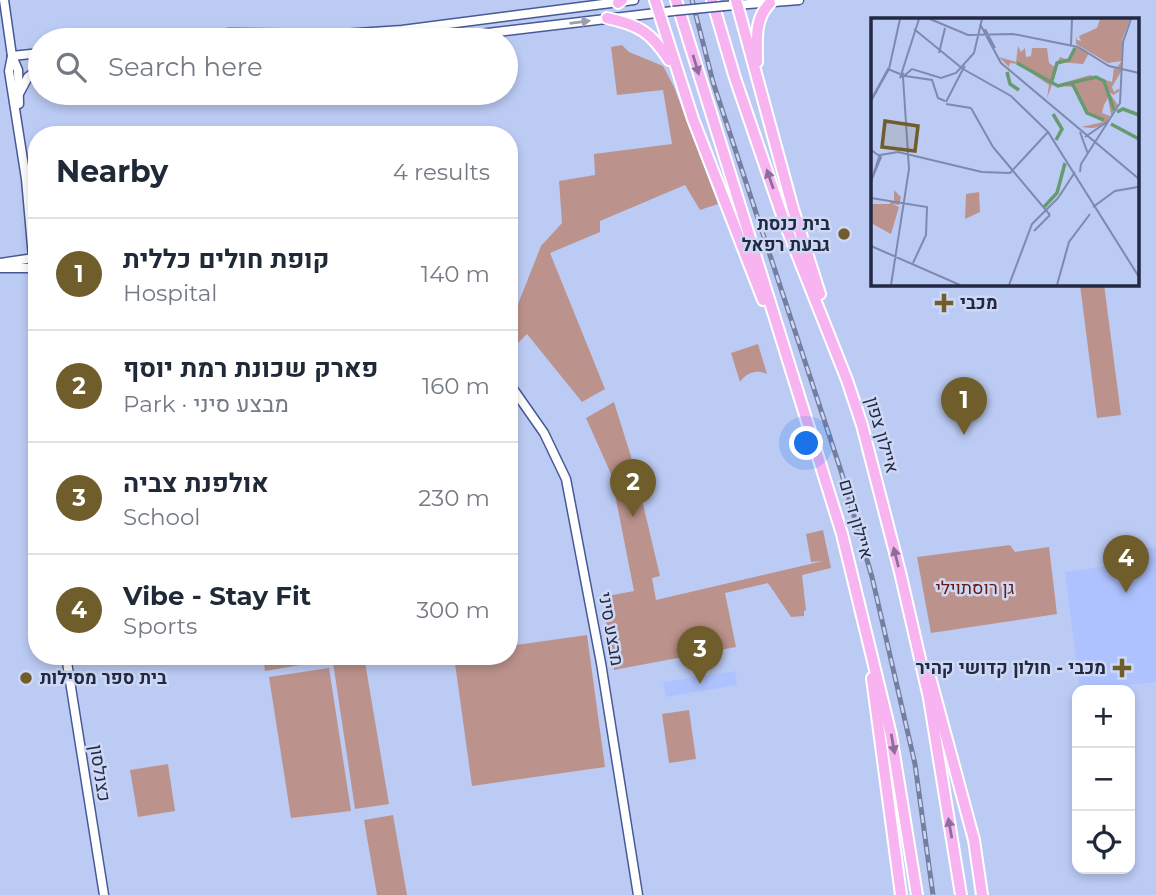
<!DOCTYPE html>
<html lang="en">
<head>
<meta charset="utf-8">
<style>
  body { margin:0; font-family:Montserrat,Heebo,sans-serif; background:#f6f6f7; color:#1f2937 }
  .controls { position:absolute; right:21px; bottom:21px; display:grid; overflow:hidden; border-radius:14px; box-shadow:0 4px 10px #0003 }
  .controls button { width:63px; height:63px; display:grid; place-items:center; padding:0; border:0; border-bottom:2px solid #e0e1e3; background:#fff; color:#1f2937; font:35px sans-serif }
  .you { position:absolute; left:807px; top:444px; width:24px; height:24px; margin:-18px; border:5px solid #fff; border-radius:50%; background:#1a73e8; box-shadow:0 0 0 10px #1a73e833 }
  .badge { display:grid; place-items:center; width:46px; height:46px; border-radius:50%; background:#6f5d2b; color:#fff; font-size:23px; font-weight:700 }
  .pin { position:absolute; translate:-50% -58px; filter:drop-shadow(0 2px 4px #0008) }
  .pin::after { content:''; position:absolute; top:37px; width:24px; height:21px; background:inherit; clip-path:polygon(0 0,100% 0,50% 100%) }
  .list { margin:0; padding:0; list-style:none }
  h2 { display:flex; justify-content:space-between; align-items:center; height:91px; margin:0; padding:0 28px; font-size:30px }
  h2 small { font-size:23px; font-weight:400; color:#747a83 }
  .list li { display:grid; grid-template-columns:46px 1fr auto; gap:21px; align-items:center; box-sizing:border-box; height:112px; padding:0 28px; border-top:2px solid #e0e1e3 }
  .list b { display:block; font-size:26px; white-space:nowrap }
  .list p { margin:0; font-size:23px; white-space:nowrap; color:#747a83 }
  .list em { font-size:23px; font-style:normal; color:#747a83 }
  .icon { flex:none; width:38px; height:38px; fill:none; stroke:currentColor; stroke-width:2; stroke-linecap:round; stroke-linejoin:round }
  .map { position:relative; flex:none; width:1156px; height:895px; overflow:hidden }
  .search { position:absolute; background:#fff; box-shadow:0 4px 10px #0003; left:28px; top:28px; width:490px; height:77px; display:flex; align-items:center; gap:18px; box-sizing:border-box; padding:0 24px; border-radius:38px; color:#747a83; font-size:26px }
  .panel { position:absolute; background:#fff; box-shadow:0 4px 10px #0003; left:28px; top:126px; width:490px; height:539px; border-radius:28px }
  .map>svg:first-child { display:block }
  .built { fill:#aec2ff }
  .green { fill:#bc938c }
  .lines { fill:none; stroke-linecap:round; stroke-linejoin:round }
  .minor-casing { stroke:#475996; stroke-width:11 }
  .highway-casing { stroke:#fff; stroke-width:14 }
  .minor { stroke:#fff; stroke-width:8 }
  .highway { stroke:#f8b4f1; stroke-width:10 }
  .rail-casing { stroke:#737ea0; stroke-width:5 }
  .rail { stroke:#ced8f4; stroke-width:2.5; stroke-dasharray:8; stroke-linecap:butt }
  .minor-bridge-casing { stroke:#475996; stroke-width:11; stroke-linecap:butt }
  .minor-bridge { stroke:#fff; stroke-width:8 }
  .oneway { fill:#9b9faa }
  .oneway2 { fill:#8c6e9a }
  .poi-dot { fill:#6f5d2b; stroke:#ced8f4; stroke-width:2.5 }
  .labels { text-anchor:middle; stroke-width:5; stroke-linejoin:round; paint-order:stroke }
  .poi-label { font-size:18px; font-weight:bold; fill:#212943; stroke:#ced8f4; text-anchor:end }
  .street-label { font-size:18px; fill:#212943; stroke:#ced8f4 }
  .park-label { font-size:18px; fill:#691810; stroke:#ced8f4 }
  .inset-river { fill:none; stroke:#669b71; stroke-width:3.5 }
  .inset-road { fill:none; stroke:#7e8aad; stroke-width:2 }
  .view { fill:#6f5d2b; fill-opacity:0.15; stroke:#6f5d2b; stroke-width:3.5 }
  .inset-edge { fill:none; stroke:#212943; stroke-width:3.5 }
</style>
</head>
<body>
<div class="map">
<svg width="1156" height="895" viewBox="0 0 1156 895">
  <rect width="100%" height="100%" fill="#bccbf4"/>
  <g class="built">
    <path d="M1156 547V682L1080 690 1065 572 1120 564 1121 551Z"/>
    <path d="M735 671 737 685 666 697 663 682Z"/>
  </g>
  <g class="green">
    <path d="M622 45 629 52 663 66 674 87 718 204 700 210 685 185 600 221V232L550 253 605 389 582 402 527 334 509 352V315L518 304 541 246 562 223 559 181 595 175 594 154 672 144 663 90 617 95 611 47Z"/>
    <path d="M1104 284 1121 415 1097 418 1080 285Z"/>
    <path d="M758 344 767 374C757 369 746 373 740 382L731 353Z"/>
    <path d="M614 402 634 466 660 576 652 578 656 600 823 561 811 562 806 534 823 530 831 568 802 575 806 610 804 611V616L791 617 768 583 725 593 736 647 614 670 602 597 634 591 611 474 586 418Z"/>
    <path d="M1010 545 1015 552 1049 547 1057 614 931 633 917 557Z"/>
    <path d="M587 635 605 767 472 786 454 656H509V646Z"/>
    <path d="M263 656H329V660L265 671Z"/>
    <path d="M332 656H364L389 804 355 809Z"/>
    <path d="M329 668 351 811 291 818 269 677Z"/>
    <path d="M689 710 696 759 669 763 662 714Z"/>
    <path d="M168 764 175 811 138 817 130 770Z"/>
    <path d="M393 815 407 895H377L364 820Z"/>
  </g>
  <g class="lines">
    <g class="minor-casing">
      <g id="minor">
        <path d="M4 0 12 56 18 70 19 104"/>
        <path d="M724 6 799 0"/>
        <path d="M163 40 230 33 342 34 402 30 634 0"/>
        <path d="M429 40 673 11"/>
        <path d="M12 56 9 71 26 179 37 302"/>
        <path d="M12 56 40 53"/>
        <path d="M20 92 28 77 40 68"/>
        <path d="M33 219 37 236"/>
        <path d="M0 263 34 258"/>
        <path d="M0 268H35"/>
        <path d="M509 383 544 433 566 479 601 663 638 895"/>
        <path d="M66 656 104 895"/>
      </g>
    </g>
    <g class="highway-casing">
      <g id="highway">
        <path d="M655 0 693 119 763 300"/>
        <path d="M676 0 842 534 891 735 917 895"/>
        <path d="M712 0 735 78 785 224 847 380 862 425 900 572 929 698 961 895"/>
        <path d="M736 0 793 209 820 294"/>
        <path d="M618 3 622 0"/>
        <path d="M607 18C639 25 651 32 669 60"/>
        <path d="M757 62C757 40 754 19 770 3"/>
        <path d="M930 677 974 840 982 895"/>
        <path d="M872 678 901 895"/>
      </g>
    </g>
    <use href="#minor" class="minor"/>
    <use href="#highway" class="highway"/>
    <g class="rail-casing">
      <path id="rail" d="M692 0 713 82 841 471 872 577 915 764 933 895"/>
    </g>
    <use href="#rail" class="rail"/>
    <g class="minor-bridge-casing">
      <path id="minor-bridge" d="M673 11 724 6"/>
    </g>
    <use href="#minor-bridge" class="minor-bridge"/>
  </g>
  <defs><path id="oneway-solid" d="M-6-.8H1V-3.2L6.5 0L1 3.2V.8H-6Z" transform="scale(1.75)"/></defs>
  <use class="oneway" href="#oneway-solid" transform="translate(580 22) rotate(-7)"/>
  <g class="oneway2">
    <use href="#oneway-solid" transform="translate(696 65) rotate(73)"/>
    <use href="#oneway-solid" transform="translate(770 179) rotate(-109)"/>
    <use href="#oneway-solid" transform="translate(896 557) rotate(-104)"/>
    <use href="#oneway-solid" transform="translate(893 744) rotate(80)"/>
    <use href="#oneway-solid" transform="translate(950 828) rotate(-100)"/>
  </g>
  <g class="poi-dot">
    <circle cx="844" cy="234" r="7"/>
    <path d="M940.5 292.5h7v7h7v7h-7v7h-7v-7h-7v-7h7z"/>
    <path d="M1118.5 657.5h7v7h7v7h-7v7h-7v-7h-7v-7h7z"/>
    <circle cx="26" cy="678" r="7"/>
  </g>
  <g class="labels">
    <g class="poi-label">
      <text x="830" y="230">בית כנסת<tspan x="830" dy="21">גבעת רפאל</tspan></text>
      <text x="960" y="309" text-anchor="start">מכבי</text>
      <text x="1106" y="674">מכבי - חולון קדושי קהיר</text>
      <text x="40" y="684" text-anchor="start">בית ספר מסילות</text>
    </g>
    <g class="street-label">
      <text transform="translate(882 435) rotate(74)" y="6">איילון צפון</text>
      <text transform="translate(856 519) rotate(74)" y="6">איילון דרום</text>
      <text transform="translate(611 629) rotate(80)" y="6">מבצע סיני</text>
      <text transform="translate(100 773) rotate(81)" y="6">כצנלסון</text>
    </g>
    <g class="park-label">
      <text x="975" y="594">גן רוסתוילי</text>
    </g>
  </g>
  <g transform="translate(871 18)">
    <rect width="268" height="268" fill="#bccbf4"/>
    <path d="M229 1H259L251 22V51L246 49 251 43 237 45 205 26V18L206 22 210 23 208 18 226 10ZM147 28 150 34 154 30 155 39 160 38 161 30H176L178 45 184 49 189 39 197 42 205 29 214 32 217 37 212 46 188 44 181 65 185 67 219 57 241 64 243 50 251 52 241 69 243 74 247 71 249 73 242 77 237 73 247 87 240 97 237 80 233 87 231 95 239 98 237 103 232 107 223 110H219L210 109 232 104 215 96 202 69 181 67 176 80 178 67 147 46 139 45 138 49 128 39 145 44ZM23 172 30 179 28 187 21 186 28 189 20 216 0 205V186H19V176V184H23ZM108 174 109 194 94 201 95 176Z" fill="#bc938c"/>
    <path class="inset-river" d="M146 45 187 68 225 59 233 63 243 92M136 54 139 66 148 72M201 65 216 95 233 102M180 66 186 45 198 42 204 30M246 94 252 91 268 97M182 96 191 111 185 122M240 106 268 121M173 189 186 175 194 145"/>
    <path class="inset-road" d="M59 1 97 17 142 16 207 29 238 48 268 55M109 6 130 45 268 161M43 11 92 51 75 84M114 11 124 30M200 27 201 1M68 35 74 10M94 48 92 51 140 78 177 114 268 259M33 55 29 60 48 1M34 58 61 62 67 80 74 83M0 82 17 51 29 56M0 83 18 51 29 1M75 86 100 90M100 90 122 129 179 197M209 114 217 136M214 119 236 104M0 132 10 139 0 163M9 137 27 134 111 154 139 155 177 114M209 154 210 146 249 85 252 24 260 1M0 164 9 136M0 180 56 189 55 217 42 245M222 189 244 173 267 169M163 213 179 197M0 228 89 267M20 267 38 151 32 59 41 51 70 60 85 55 103 35 111 1M138 267 161 206 187 180 204 154M186 267 198 224 219 196"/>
    <path class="view" d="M14 103 47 108 44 133 11 129Z"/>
    <rect width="268" height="268" class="inset-edge"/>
  </g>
</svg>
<div class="controls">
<button>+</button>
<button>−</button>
<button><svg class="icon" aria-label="locate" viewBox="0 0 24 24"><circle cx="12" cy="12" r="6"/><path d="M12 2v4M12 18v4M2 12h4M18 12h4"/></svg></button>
</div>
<div class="you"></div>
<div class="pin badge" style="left:964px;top:435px">1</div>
<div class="pin badge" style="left:633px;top:517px">2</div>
<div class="pin badge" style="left:700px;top:684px">3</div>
<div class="pin badge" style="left:1126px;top:593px">4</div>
<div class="search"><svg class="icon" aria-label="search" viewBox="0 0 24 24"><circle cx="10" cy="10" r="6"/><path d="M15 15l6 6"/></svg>Search here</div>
<section class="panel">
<h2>Nearby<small>4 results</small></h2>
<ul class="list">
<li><span class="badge">1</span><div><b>קופת חולים כללית</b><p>Hospital</p></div><em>140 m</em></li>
<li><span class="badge">2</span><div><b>פארק שכונת רמת יוסף</b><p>Park · מבצע סיני</p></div><em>160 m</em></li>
<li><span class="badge">3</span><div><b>אולפנת צביה</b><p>School</p></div><em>230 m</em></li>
<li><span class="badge">4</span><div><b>Vibe - Stay Fit</b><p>Sports</p></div><em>300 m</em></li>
</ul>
</section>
</div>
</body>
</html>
